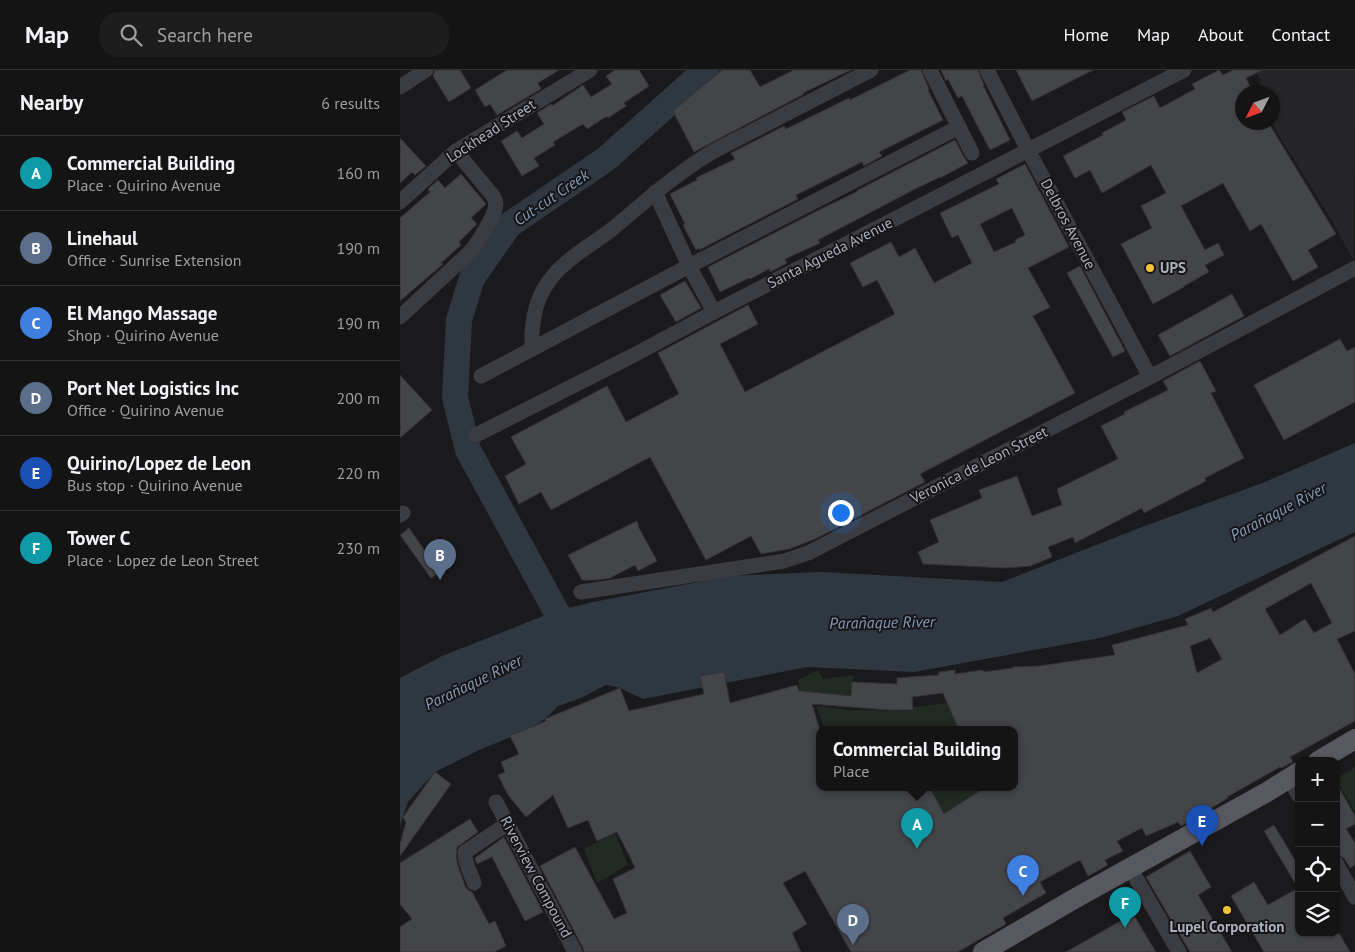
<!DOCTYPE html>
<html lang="en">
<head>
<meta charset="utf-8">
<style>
  body { margin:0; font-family:"PT Sans",sans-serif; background:#1d1d1e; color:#f1f3f6 }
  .controls { position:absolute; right:15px; bottom:15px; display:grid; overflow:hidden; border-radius:10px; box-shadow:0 1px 4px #0004 }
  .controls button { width:45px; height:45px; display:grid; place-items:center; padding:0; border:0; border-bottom:1px solid #333334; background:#141415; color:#f1f3f6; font:25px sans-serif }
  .compass { position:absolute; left:835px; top:15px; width:45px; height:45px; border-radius:50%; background:#141415; box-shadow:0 1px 4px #0004; rotate:228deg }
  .you { position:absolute; left:440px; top:442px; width:18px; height:18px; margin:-12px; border:4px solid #fff; border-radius:50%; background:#1a73e8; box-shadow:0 0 0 8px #1a73e833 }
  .badge { display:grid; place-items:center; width:32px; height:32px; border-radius:50%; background:#ea580c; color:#fff; font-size:16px; font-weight:700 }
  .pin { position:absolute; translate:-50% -41px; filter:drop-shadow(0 1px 2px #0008) }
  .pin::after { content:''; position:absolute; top:26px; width:18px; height:15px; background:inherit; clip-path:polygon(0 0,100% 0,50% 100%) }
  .popup { position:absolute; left:416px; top:656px; width:202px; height:65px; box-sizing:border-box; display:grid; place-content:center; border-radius:10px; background:#141415; filter:drop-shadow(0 1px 4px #0005); font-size:16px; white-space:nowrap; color:#9d9ea0 }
  .popup b { font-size:19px; color:#f1f3f6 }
  .popup::after { content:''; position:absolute; left:50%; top:100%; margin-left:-10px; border:10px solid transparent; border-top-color:#141415 }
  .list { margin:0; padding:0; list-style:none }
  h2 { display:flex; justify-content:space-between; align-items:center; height:65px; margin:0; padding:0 20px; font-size:21px }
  h2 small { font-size:16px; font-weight:400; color:#9d9ea0 }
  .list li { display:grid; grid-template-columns:32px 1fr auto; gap:15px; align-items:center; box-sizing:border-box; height:75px; padding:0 20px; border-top:1px solid #333334 }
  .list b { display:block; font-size:19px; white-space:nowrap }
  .list p { margin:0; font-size:16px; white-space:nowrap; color:#9d9ea0 }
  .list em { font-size:16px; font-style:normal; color:#9d9ea0 }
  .icon { flex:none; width:28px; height:28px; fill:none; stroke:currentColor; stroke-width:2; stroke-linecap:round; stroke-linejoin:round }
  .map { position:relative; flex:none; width:955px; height:882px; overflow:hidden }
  header { display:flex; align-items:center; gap:30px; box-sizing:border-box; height:70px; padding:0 25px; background:#141415; border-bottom:1px solid #333334 }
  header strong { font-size:24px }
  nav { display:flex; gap:28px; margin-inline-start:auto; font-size:18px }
  .search { width:350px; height:45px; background:#1d1d1e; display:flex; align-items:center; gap:12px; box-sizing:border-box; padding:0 18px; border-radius:20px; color:#9d9ea0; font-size:19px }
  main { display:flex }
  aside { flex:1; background:#141415 }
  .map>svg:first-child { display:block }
  .built { fill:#262629 }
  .green { fill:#222b23 }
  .water { fill:#2f3841 }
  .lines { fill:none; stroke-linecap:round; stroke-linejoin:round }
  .river { stroke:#2f3841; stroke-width:26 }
  .building { fill:#444549; stroke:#343438; fill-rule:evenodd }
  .minor { stroke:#3b3c41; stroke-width:15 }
  .major { stroke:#575860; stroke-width:20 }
  .poi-dot { fill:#f3c23b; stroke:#151517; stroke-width:2 }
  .labels { text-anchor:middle; stroke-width:4; stroke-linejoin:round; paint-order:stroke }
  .street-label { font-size:15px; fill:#adb0bc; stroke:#151517 }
  .poi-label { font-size:15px; font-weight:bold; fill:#adb0bc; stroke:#151517; text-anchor:start }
  .water-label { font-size:16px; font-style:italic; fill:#849bb6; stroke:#151517 }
</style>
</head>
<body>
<header>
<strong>Map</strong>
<div class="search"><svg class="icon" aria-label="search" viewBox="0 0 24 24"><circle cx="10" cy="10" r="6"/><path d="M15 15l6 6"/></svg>Search here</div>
<nav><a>Home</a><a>Map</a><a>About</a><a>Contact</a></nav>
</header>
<main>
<aside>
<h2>Nearby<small>6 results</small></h2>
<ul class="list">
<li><span class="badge" style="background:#0f9aa8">A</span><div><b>Commercial Building</b><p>Place · Quirino Avenue</p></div><em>160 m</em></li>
<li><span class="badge" style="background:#5c6f8a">B</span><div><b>Linehaul</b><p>Office · Sunrise Extension</p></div><em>190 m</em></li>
<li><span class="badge" style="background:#3f7fe0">C</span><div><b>El Mango Massage</b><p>Shop · Quirino Avenue</p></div><em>190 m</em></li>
<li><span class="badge" style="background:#5c6f8a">D</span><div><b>Port Net Logistics Inc</b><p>Office · Quirino Avenue</p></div><em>200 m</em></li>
<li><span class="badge" style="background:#1a4fb4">E</span><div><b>Quirino/Lopez de Leon</b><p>Bus stop · Quirino Avenue</p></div><em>220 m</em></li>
<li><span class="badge" style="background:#0f9aa8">F</span><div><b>Tower C</b><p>Place · Lopez de Leon Street</p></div><em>230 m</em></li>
</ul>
</aside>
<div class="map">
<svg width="955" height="882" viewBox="0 0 955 882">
  <rect width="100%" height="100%" fill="#1a1a1c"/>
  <path class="built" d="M855 0H955L954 191 928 144 871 53 872 52V22H853L852 21 861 12Z"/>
  <g class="green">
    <path d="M418 600 423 609 454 605 448 632 401 629 398 610Z"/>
    <path d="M547 633 561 660H425L416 636 449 640 514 641 513 637Z"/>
    <path d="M955 697V742L936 709Z"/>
    <path d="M530 718H582L577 723 549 741 569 773 603 848Z"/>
    <path d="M215 763 228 795 197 813 184 779Z"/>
  </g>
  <path class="water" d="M955 373V462L778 546 700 568 514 602 407 597 243 629 220 618 206 615 181 628 158 636 145 649 125 661 79 680 35 702 8 732 0 755V608L42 586 156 541 193 532 330 506 422 502 602 512 742 457 865 412Z"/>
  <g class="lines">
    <path class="river" d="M169 565 68 380 55 327 59 250 72 208 109 155 206 89 306 0"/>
  </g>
  <g class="building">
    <path d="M35 0H60L71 18 49 32 33 6Z"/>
    <path d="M107 0H159L138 13 141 19 97 45 90 34 85 37 75 20Z"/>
    <path d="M215 0H239L249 16 224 33 226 36 208 48 207 46 187 59 183 54 153 72 155 75 134 88 139 96 122 106 101 71 117 61 122 68 144 54 137 43 151 34 152 36 183 15 191 27 212 14 206 6Z"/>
    <path d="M322 0H350L360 17 394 0H451L403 23 404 24 294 82 273 41Z"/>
    <path d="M510 0H521L529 19 528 20 543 50 479 82 482 86 464 96 462 92 396 125 398 129 299 180V178L296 180 283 155 285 154 270 124 297 110 296 108 335 89 331 83 384 56 386 59 449 28 450 30Z"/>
    <path d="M541 0H578L584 15H583L610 70 590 80 562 26 558 28 548 9 546 11Z"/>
    <path d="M616 0H693L632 31Z"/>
    <path d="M819 0 823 5 833 0H862L846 8 853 22H842V52H868L936 164 908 180 918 197 893 211 861 154 850 161 823 113 781 136 805 180 818 173 824 185 805 195 809 202 784 216V217L753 234 721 174 752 158 741 136 766 123 751 95 702 123 690 100 675 108 663 86 703 65 702 63 726 50 722 42 754 26 760 38 795 19 792 14Z"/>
    <path d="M0 68 26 96 15 105 12 102 0 113Z"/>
    <path d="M555 70 564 87 568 93 540 108V107L515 119 418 170 420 173 385 189 387 193 370 202 369 199 350 209 349 208 320 222 308 197 419 140 446 127 458 121V120Z"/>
    <path d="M625 94 669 177 628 198 650 237 633 246 675 323 520 404 525 412 415 469 389 479 361 484 351 466 306 490 250 387 151 440 141 422 119 434 105 406 126 394 111 367 207 316 226 352 279 324 258 283 348 235 358 254 320 274 345 322 495 244 477 210 463 217 450 193 491 172 499 187 515 178 534 213 572 193 558 165 552 168 540 143 599 114 596 109ZM612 138 625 165 615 170 616 172 594 182 580 154Z"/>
    <path d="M61 104 86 134 71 148 77 154 59 172 61 175 41 193 43 194 0 231V148L30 122 28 119 38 110 45 118Z"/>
    <path d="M680 196 725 281 713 287 667 203Z"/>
    <path d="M285 211 301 238 276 252 260 225Z"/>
    <path d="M832 224 844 246 770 286 758 265Z"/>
    <path d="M940 269 947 281 955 277V332L884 370 854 315Z"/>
    <path d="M800 291 816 321 811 323 844 388 805 408 806 411 744 443 742 438 675 473 673 467 648 477 652 487 630 496 606 498 523 494 518 482 539 472 530 450 582 428 579 420 617 406 632 446 662 435 657 419 718 389 701 356 725 344 724 342 768 320 763 311Z"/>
    <path d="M0 305 32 340 0 368Z"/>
    <path d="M237 451 239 458 257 491 238 501 235 495 210 508 197 510H182L168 485Z"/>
    <path d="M9 458 27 484 42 473 52 488 37 499 40 502 31 508 0 465Z"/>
    <path d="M955 466V561L937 569 955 604V651L890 687 893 692 881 698 880 697 827 727 828 728 781 756 778 752 746 766 742 758 717 771 723 781 705 790 708 795 688 806 680 790 640 812 646 823 603 848 606 854 558 882H451L405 801 383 813 407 854 392 863 401 882H184L183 878 140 796 175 777 214 849 227 843 213 809 235 798 229 785 217 762 197 771 188 750 168 758 153 725 126 747 108 725 98 705 105 702 101 692 119 684 110 666 146 651 145 649 220 618 229 641 304 624 300 606 324 602 330 633 397 615 399 621 451 626 452 612 497 614V608L539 605V602L555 600V604L583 600 584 602 613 598V597L639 596 715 585 712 575 788 555 785 549 811 538 813 542ZM911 513 932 553 914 563 905 549 880 565 865 539ZM810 568 822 589 797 603 790 576ZM543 623 559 660H614V718H584L544 744 530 718H420V660L412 634 489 640H513L512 627Z"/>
    <path d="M35 702 51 714 0 786V774L6 752 3 747Z"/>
    <path d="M936 712 955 746V754L946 759 955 773V795L950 798 944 788 936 783Z"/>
    <path d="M70 749 78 762 57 777 56 786 58 796 65 816 68 820 72 822 89 854 95 851 106 876 94 882H0V857L12 849 0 834V793Z"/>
    <path d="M874 755 899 797V863H939L950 882H864L831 826 854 812 868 835 898 818 864 761Z"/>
    <path d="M104 767 143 842 125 851 92 787 77 794 75 788Z"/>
    <path d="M790 781 811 817 798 825 832 882H790L746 807Z"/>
    <path d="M733 844 756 882H666Z"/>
  </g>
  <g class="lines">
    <g class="minor">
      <path d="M530 0 572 83"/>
      <path d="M587 0 628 80 750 307"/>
      <path d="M0 17 26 0"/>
      <path d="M255 122 289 196 314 242"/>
      <path d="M0 132 56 81 190 0"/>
      <path d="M0 247 70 182C77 174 96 145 96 133 96 131 94 128 93 126L56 81"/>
      <path d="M132 279C131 255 134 231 149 211 165 189 190 176 211 160 245 132 276 103 314 81L471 0"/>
      <path d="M81 306 289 196 559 57"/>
      <path d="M76 365 232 286 314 242 784 0"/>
      <path d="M0 445 3 443"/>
      <path d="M181 522 384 491 408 483 750 307 955 198"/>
      <path d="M889 708 899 726"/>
      <path d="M96 732 175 882"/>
      <path d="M936 793 955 827"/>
      <path d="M730 798 779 882"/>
      <path d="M74 813C71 803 64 792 65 782L107 754"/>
    </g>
    <g class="major">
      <path d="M918 691 955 669"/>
      <path d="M583 882 674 829 867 722 899 702"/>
    </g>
  </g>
  <g class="poi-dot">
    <circle cx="750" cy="198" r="5"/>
    <circle cx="827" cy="840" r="5"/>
  </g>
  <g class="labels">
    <g class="street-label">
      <text transform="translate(91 61) rotate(-33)" y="5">Lockhead Street</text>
      <text transform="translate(668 154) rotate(62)" y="5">Delbros Avenue</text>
      <text transform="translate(430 183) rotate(-27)" y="5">Santa Agueda Avenue</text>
      <text transform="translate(579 395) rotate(-27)" y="5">Veronica de Leon Street</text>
      <text transform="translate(136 807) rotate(62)" y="5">Riverview Compound</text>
    </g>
    <g class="poi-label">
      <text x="760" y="203">UPS</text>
      <text x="827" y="862" text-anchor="middle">Lupel Corporation</text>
    </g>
    <g class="water-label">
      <text transform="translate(151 127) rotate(-34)" y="6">Cut-cut Creek</text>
      <text transform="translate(878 441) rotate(-28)" y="6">Parañaque River</text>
      <text transform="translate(482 552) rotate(-1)" y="6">Parañaque River</text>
      <text transform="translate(73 612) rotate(-26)" y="6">Parañaque River</text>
    </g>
  </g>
</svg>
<div class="controls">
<button>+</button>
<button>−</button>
<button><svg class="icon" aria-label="locate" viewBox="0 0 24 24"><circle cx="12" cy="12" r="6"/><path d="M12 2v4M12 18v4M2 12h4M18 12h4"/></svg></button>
<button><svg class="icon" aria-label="layers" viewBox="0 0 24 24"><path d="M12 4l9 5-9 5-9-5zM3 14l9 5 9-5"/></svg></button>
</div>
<svg class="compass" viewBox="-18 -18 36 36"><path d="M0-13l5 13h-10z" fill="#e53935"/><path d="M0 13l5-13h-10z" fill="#9d9ea0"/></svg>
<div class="you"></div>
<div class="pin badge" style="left:517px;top:779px;background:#0f9aa8">A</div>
<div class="popup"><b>Commercial Building</b>Place</div>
<div class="pin badge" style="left:40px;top:510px;background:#5c6f8a">B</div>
<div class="pin badge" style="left:623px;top:826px;background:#3f7fe0">C</div>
<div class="pin badge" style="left:453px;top:875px;background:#5c6f8a">D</div>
<div class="pin badge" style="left:802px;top:776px;background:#1a4fb4">E</div>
<div class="pin badge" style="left:725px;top:858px;background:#0f9aa8">F</div>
</div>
</main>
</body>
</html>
